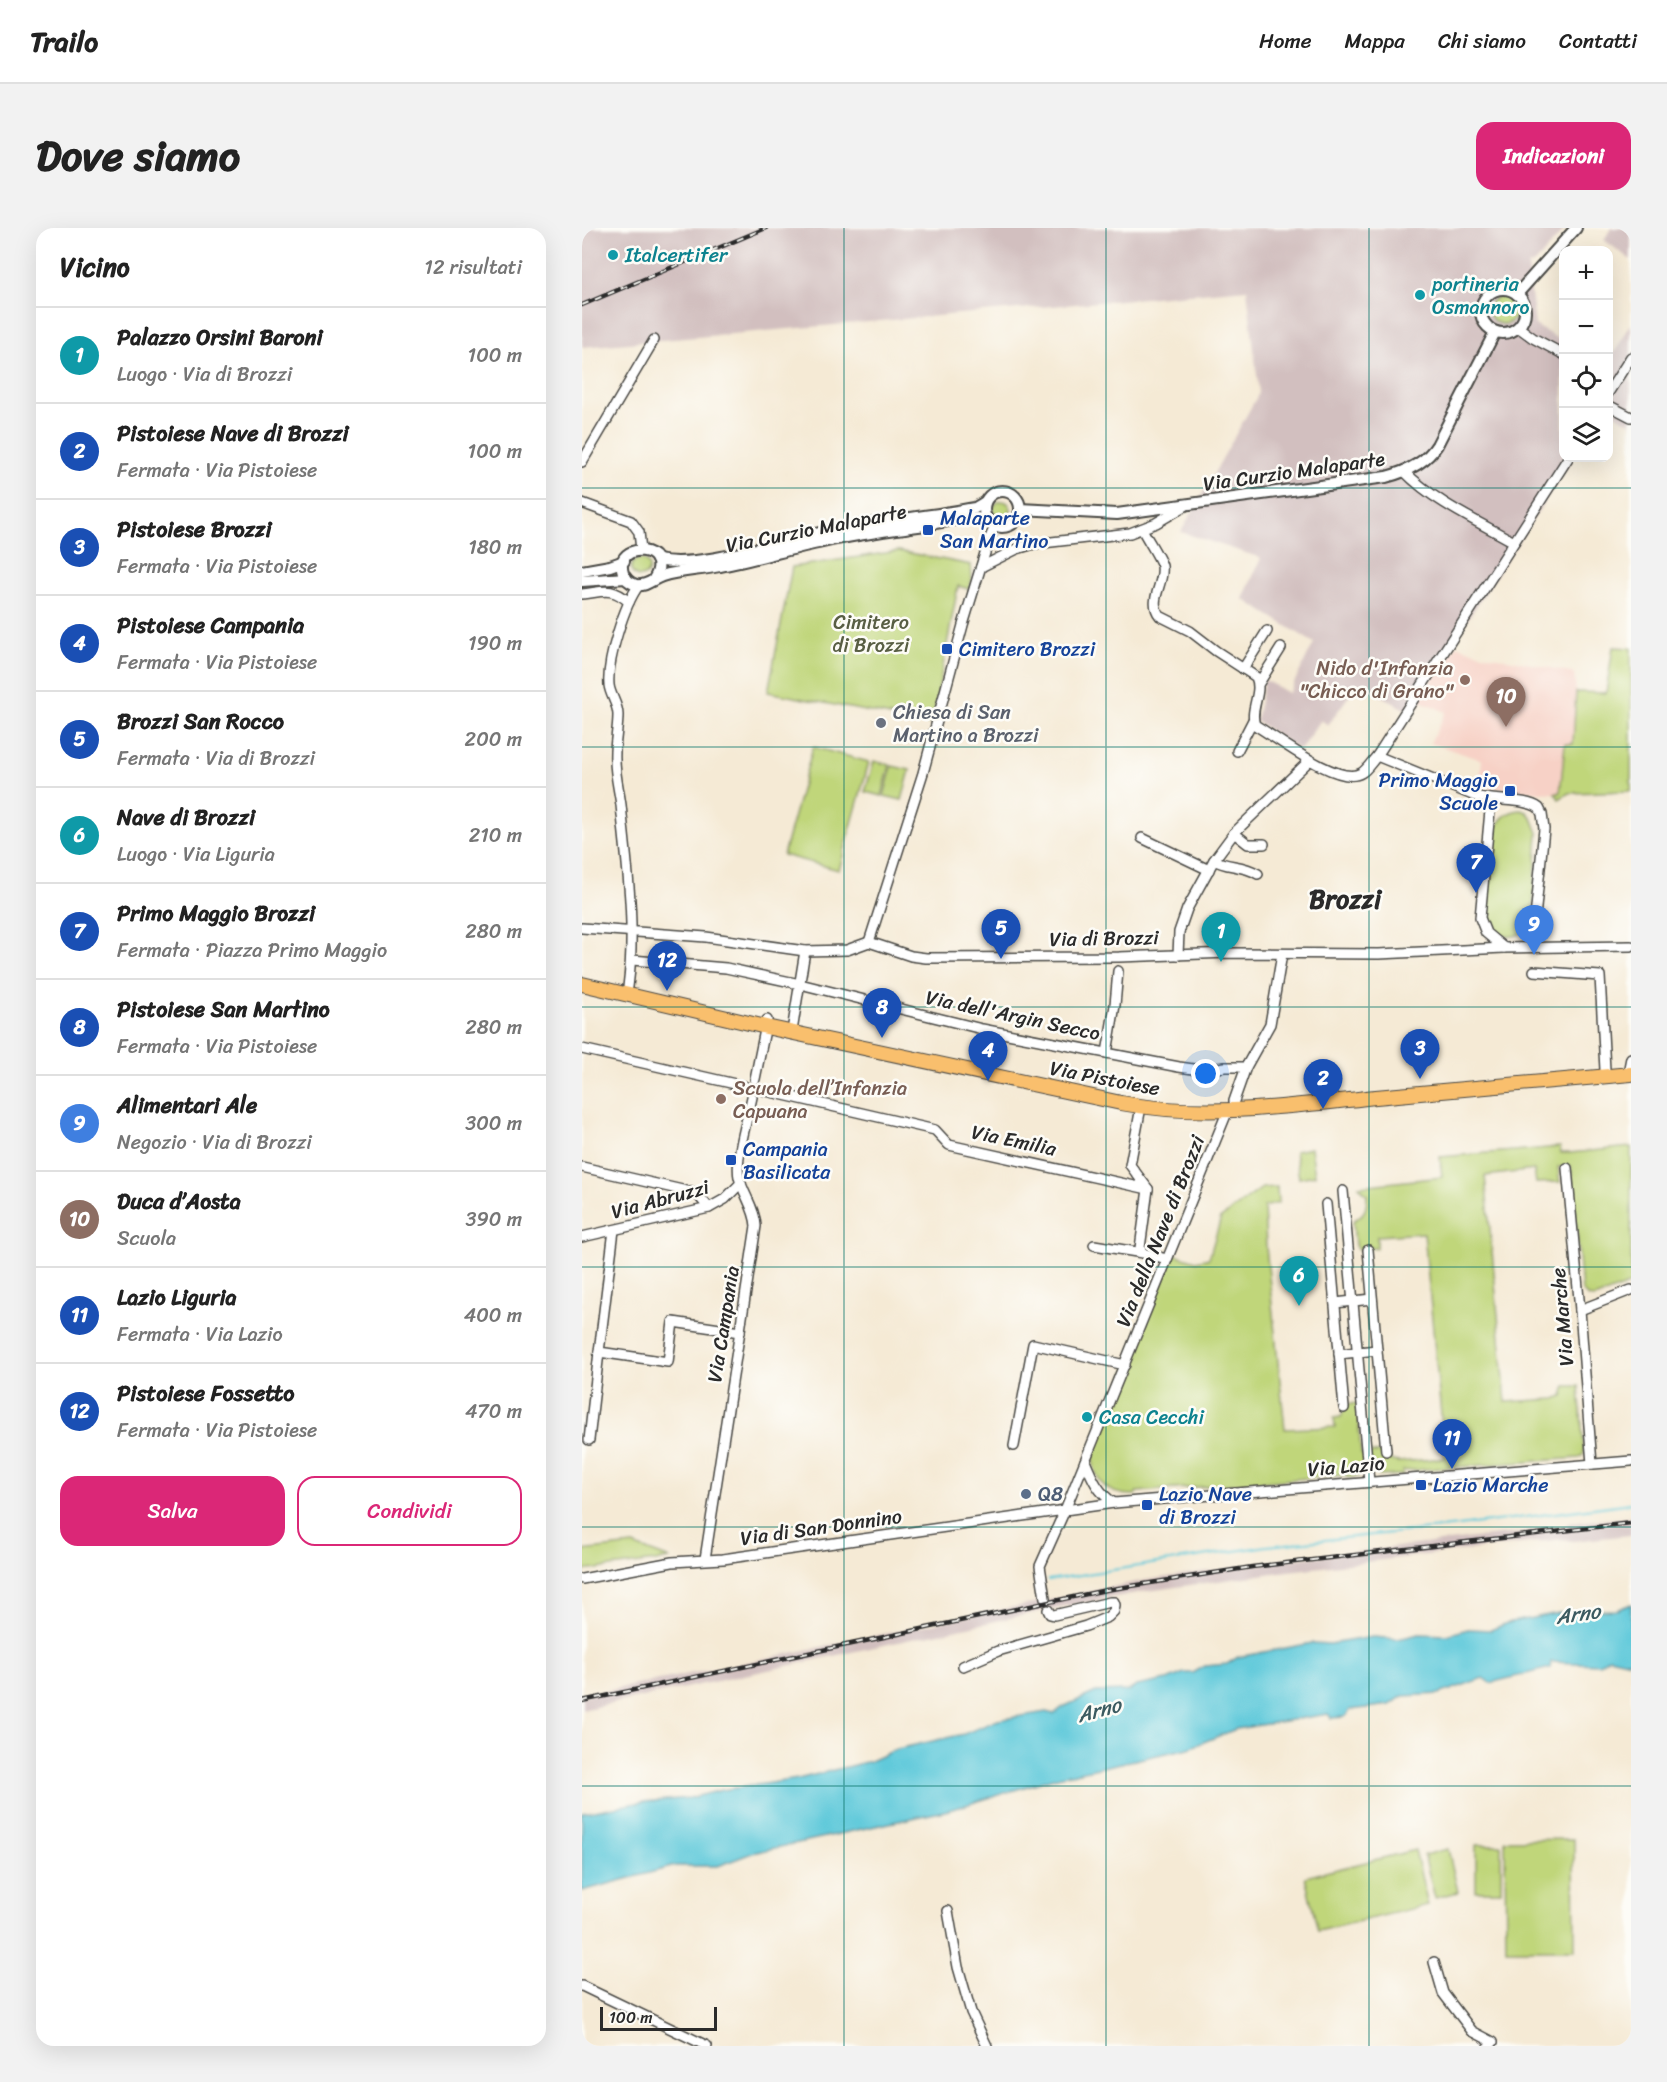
<!DOCTYPE html>
<html lang="it">
<head>
<meta charset="utf-8">
<style>
  body { margin:0; font-family:Sriracha,sans-serif; background:#f2f2f2; color:#222 }
  .controls { position:absolute; right:18px; top:18px; display:grid; overflow:hidden; border-radius:12px; box-shadow:0 6px 24px #0002 }
  .controls button { width:54px; height:54px; display:grid; place-items:center; padding:0; border:0; border-bottom:2px solid #e0e0e0; background:#fff; color:#222; font:30px sans-serif }
  .scale { position:absolute; left:18px; bottom:15px; width:117px; box-sizing:border-box; padding-left:6px; border:3px solid #2b2b2b; border-top:0; font-size:16px; line-height:21px; white-space:nowrap; color:#2b2b2b; -webkit-text-stroke:4px #fdfcf7; paint-order:stroke }
  .you { position:absolute; left:624px; top:846px; width:21px; height:21px; margin:-15px; border:4px solid #fff; border-radius:50%; background:#1a73e8; box-shadow:0 0 0 9px #1a73e833 }
  .badge { display:grid; place-items:center; width:39px; height:39px; border-radius:50%; background:#db2777; color:#fff; font-size:20px; font-weight:700 }
  .pin { position:absolute; translate:-50% -50px; filter:drop-shadow(0 2px 3px #0008) }
  .pin::after { content:''; position:absolute; top:32px; width:21px; height:18px; background:inherit; clip-path:polygon(0 0,100% 0,50% 100%) }
  .list { margin:0; padding:0; list-style:none }
  h2 { display:flex; justify-content:space-between; align-items:center; height:78px; margin:0; padding:0 24px; font-size:26px }
  h2 small { font-size:20px; font-weight:400; color:#767676 }
  .list li { display:grid; grid-template-columns:39px 1fr auto; gap:18px; align-items:center; box-sizing:border-box; height:96px; padding:0 24px; border-top:2px solid #e0e0e0 }
  .list b { display:block; font-size:22px; white-space:nowrap }
  .list p { margin:0; font-size:20px; white-space:nowrap; color:#767676 }
  .list em { font-size:20px; font-style:normal; color:#767676 }
  .actions { display:flex; gap:12px; padding:18px 24px }
  .actions a { flex:1; padding:14px 0; border:2px solid #db2777; border-radius:18px; text-align:center; font-size:21px; color:#db2777 }
  .actions .main { background:#db2777; color:#fff }
  .icon { flex:none; width:33px; height:33px; fill:none; stroke:currentColor; stroke-width:2; stroke-linecap:round; stroke-linejoin:round }
  .map { position:relative; flex:none; width:1049px; height:1818px; overflow:hidden; border-radius:18px }
  header { display:flex; align-items:center; gap:36px; box-sizing:border-box; height:84px; padding:0 30px; background:#fff; border-bottom:2px solid #e0e0e0 }
  header strong { font-size:28px }
  nav { display:flex; gap:33px; margin-inline-start:auto; font-size:21px }
  .intro { display:flex; align-items:center; justify-content:space-between; box-sizing:border-box; height:144px; padding:0 36px }
  h1 { margin:0; font-size:42px }
  .button { padding:15px 27px; border-radius:18px; background:#db2777; color:#fff; font-size:21px; font-weight:700 }
  main { display:flex; gap:36px; padding:0 36px }
  aside { flex:1; background:#fff; border-radius:18px; box-shadow:0 6px 24px #0002 }
  .map>svg:first-child { display:block }
  .built { fill:#f7d1c6 }
  .industrial { fill:#d2bfbf }
  .green { fill:#c0d67a; stroke:#768052; stroke-width:1.5 }
  .water { fill:#5fc9da; stroke:#457a82; stroke-width:1.5 }
  .lines { fill:none; stroke-linecap:round; stroke-linejoin:round }
  .stream { stroke:#5fc9da; stroke-width:2 }
  .minor-casing { stroke:#494844; stroke-width:12 }
  .tertiary-casing { stroke:#494844; stroke-width:14 }
  .primary-casing { stroke:#494844; stroke-width:16 }
  .minor { stroke:#fff; stroke-width:9 }
  .tertiary { stroke:#fff; stroke-width:10 }
  .primary { stroke:#f9bf6d; stroke-width:14 }
  .rail-casing { stroke:#2b2b2b; stroke-width:4.5 }
  .rail { stroke:#fdfcf7; stroke-width:2; stroke-dasharray:7; stroke-linecap:butt }
  .grid { fill:none; stroke:#0f766e; stroke-width:1.5; stroke-opacity:0.55 }
  .culture-dot { fill:#0f9aa8; stroke:#fdfcf7; stroke-width:2 }
  .transit-dot { fill:#1a4fb4; stroke:#fdfcf7; stroke-width:2 }
  .education-dot { fill:#8d6e63; stroke:#fdfcf7; stroke-width:2 }
  .worship-dot { fill:#6b7280; stroke:#fdfcf7; stroke-width:2 }
  .service-dot { fill:#5c6f8a; stroke:#fdfcf7; stroke-width:2 }
  .labels { text-anchor:middle; stroke-width:5; stroke-linejoin:round; paint-order:stroke }
  .culture-label { font-size:20px; fill:#0d838f; stroke:#fdfcf7; text-anchor:start }
  .street-label { font-size:20px; fill:#2b2b2b; stroke:#fdfcf7 }
  .transit-label { font-size:20px; fill:#164399; stroke:#fdfcf7; text-anchor:start }
  .park-label { font-size:20px; fill:#585e43; stroke:#fdfcf7 }
  .education-label { font-size:20px; fill:#785e54; stroke:#fdfcf7; text-anchor:end }
  .worship-label { font-size:20px; fill:#5b616d; stroke:#fdfcf7; text-anchor:start }
  .service-label { font-size:20px; fill:#4e5e75; stroke:#fdfcf7; text-anchor:start }
  .water-label { font-size:21px; font-style:italic; fill:#3b5a60; stroke:#fdfcf7 }
  .district-label { font-size:26px; font-weight:bold; fill:#2b2b2b; stroke:#fdfcf7 }
</style>
</head>
<body>
<header>
<strong>Trailo</strong>
<nav><a>Home</a><a>Mappa</a><a>Chi siamo</a><a>Contatti</a></nav>
</header>
<div class="intro"><h1>Dove siamo</h1><a class="button">Indicazioni</a></div>
<main>
<aside>
<h2>Vicino<small>12 risultati</small></h2>
<ul class="list">
<li><span class="badge" style="background:#0f9aa8">1</span><div><b>Palazzo Orsini Baroni</b><p>Luogo · Via di Brozzi</p></div><em>100 m</em></li>
<li><span class="badge" style="background:#1a4fb4">2</span><div><b>Pistoiese Nave di Brozzi</b><p>Fermata · Via Pistoiese</p></div><em>100 m</em></li>
<li><span class="badge" style="background:#1a4fb4">3</span><div><b>Pistoiese Brozzi</b><p>Fermata · Via Pistoiese</p></div><em>180 m</em></li>
<li><span class="badge" style="background:#1a4fb4">4</span><div><b>Pistoiese Campania</b><p>Fermata · Via Pistoiese</p></div><em>190 m</em></li>
<li><span class="badge" style="background:#1a4fb4">5</span><div><b>Brozzi San Rocco</b><p>Fermata · Via di Brozzi</p></div><em>200 m</em></li>
<li><span class="badge" style="background:#0f9aa8">6</span><div><b>Nave di Brozzi</b><p>Luogo · Via Liguria</p></div><em>210 m</em></li>
<li><span class="badge" style="background:#1a4fb4">7</span><div><b>Primo Maggio Brozzi</b><p>Fermata · Piazza Primo Maggio</p></div><em>280 m</em></li>
<li><span class="badge" style="background:#1a4fb4">8</span><div><b>Pistoiese San Martino</b><p>Fermata · Via Pistoiese</p></div><em>280 m</em></li>
<li><span class="badge" style="background:#3f7fe0">9</span><div><b>Alimentari Ale</b><p>Negozio · Via di Brozzi</p></div><em>300 m</em></li>
<li><span class="badge" style="background:#8d6e63">10</span><div><b>Duca d’Aosta</b><p>Scuola</p></div><em>390 m</em></li>
<li><span class="badge" style="background:#1a4fb4">11</span><div><b>Lazio Liguria</b><p>Fermata · Via Lazio</p></div><em>400 m</em></li>
<li><span class="badge" style="background:#1a4fb4">12</span><div><b>Pistoiese Fossetto</b><p>Fermata · Via Pistoiese</p></div><em>470 m</em></li>
</ul>
<div class="actions"><a class="main">Salva</a><a>Condividi</a></div>
</aside>
<div class="map">
<svg width="1049" height="1818" viewBox="0 0 1049 1818">
  <rect width="100%" height="100%" fill="#fdfcf7"/>
  <filter id="ink" filterUnits="userSpaceOnUse"><feTurbulence type="fractalNoise" baseFrequency=".0167" numOctaves="2"/><feDisplacementMap in="SourceGraphic" scale="12" xChannelSelector="R" yChannelSelector="G"/><feConvolveMatrix kernelMatrix="1 2 1 2 8 2 1 2 1" color-interpolation-filters="sRGB"/></filter>
  <filter id="wash" filterUnits="userSpaceOnUse"><feTurbulence type="fractalNoise" baseFrequency=".008" numOctaves="4" result="noise"/><feDisplacementMap in="SourceGraphic" scale="24" xChannelSelector="R" yChannelSelector="G"/><feGaussianBlur stdDeviation="1.35" result="paint"/><feColorMatrix in="noise" values="0 0 0 0 0 0 0 0 0 0 0 0 0 0 0 0 0 1.4 0 .05"/><feComposite in="paint" operator="in"/></filter>
  <g filter="url(#wash)">
    <rect width="100%" height="100%" fill="#f5ead5"/>
    <path class="built" d="M875 417 896 425 992 445 994 464 991 517 983 516 978 566 897 558 900 532 848 515 864 484 836 472Z"/>
    <g class="industrial">
      <path d="M0 0H984L954 34 946 38 953 97 981 114V230H991L826 483 776 455 746 497 739 492 718 522 674 493 682 452 707 465 732 415 661 371 679 330 599 304 677 165 665 61 0 119Z"/>
      <path d="M1029 0H1049V32L1022 12Z"/>
      <path d="M1049 96V195L1027 183V134Z"/>
      <path d="M1049 1289V1307L990 1313 981 1311 706 1343 566 1363 483 1378 0 1482V1468L564 1352 704 1332 979 1300 987 1295Z"/>
    </g>
    <g class="green">
      <circle cx="921" cy="82" r="14"/>
      <circle cx="420" cy="282" r="9"/>
      <path d="M317 323 389 337 390 352 387 361 376 358 350 496 186 464 210 339Z"/>
      <circle cx="58" cy="340" r="9"/>
      <path d="M1031 419 1049 420V563L987 565 977 571 973 565H978L983 516H991L994 464 1024 465Z"/>
      <path d="M231 519 287 534 257 642 201 627Z"/>
      <path d="M292 533 308 537 300 568 283 564Z"/>
      <path d="M310 538 328 542 320 572 302 568Z"/>
      <path d="M939 582 945 584 950 590 956 605 950 691C938 721 903 709 902 680L911 607C916 593 923 583 939 582Z"/>
      <path d="M978 919 979 925H988L1049 919V1056L1012 1070 1006 1069 1000 1063 989 938 976 939 978 954 954 955 952 942 903 948 924 1174 973 1171 981 1168 984 1158H997L1002 1226 997 1230 821 1243V1247L797 1248 793 1244 792 1238 781 1239 777 1248 765 1250V1247L555 1264 554 1267C524 1268 512 1254 510 1225L592 1026 614 1033 627 1030 639 990 680 960 695 959 696 975 682 979 684 1019 703 1201 753 1199 752 1190 759 1189 764 1177 775 1175 779 1226 803 1224 810 1233 817 1234 863 1230 842 1005 795 1008V1020L775 1021 773 1017 771 993C783 986 785 981 785 967L777 958 860 949 858 929Z"/>
      <path d="M729 920 733 947 717 950 713 923Z"/>
      <path d="M51 1317 88 1331 0 1343V1323Z"/>
      <path d="M992 1611 993 1722H924L923 1612Z"/>
      <rect x="894" y="1617" width="25" height="46"/>
      <path d="M866 1621 876 1664 853 1670 842 1627Z"/>
      <path d="M833 1622 846 1677 736 1703 723 1649Z"/>
    </g>
    <path class="water" d="M1049 1376V1434L1027 1429 1017 1436 969 1434 968 1440 908 1455 901 1450 857 1466 821 1468 808 1477 768 1482 763 1489 749 1490 746 1486 654 1501 607 1520 475 1549 367 1582 170 1625 136 1638H93L0 1663V1585L60 1574 108 1570 140 1562 216 1551 288 1533 315 1521 382 1506 416 1492 464 1484 472 1486 481 1479 514 1464 546 1463 555 1458 585 1452 602 1445H611L623 1438 645 1436 656 1429 730 1415 748 1416 791 1409 816 1411 837 1406 865 1407 886 1401 909 1402 925 1395 987 1383 1034 1382Z"/>
    <g class="lines">
      <path class="stream" d="M466 1352 685 1318 877 1298 1049 1275"/>
    </g>
  </g>
  <g filter="url(#ink)">
    <g class="lines">
      <g class="minor-casing">
        <g id="minor">
          <path d="M936 99 951 110 981 126"/>
          <path d="M1026 165 1049 129"/>
          <path d="M1026 177 1049 189"/>
          <path d="M0 234 72 112"/>
          <path d="M822 243C852 274 895 293 932 314"/>
          <path d="M0 275 49 293 57 304 59 322"/>
          <path d="M560 301C565 311 578 330 580 338 583 356 565 372 578 388L608 403 634 423 674 449C681 465 667 481 673 497 694 509 757 559 779 545 785 542 790 533 795 528L986 230"/>
          <path d="M399 339 435 321 452 316 548 305 574 295 603 278"/>
          <path d="M0 366C21 364 29 358 47 374"/>
          <path d="M661 441 685 403"/>
          <path d="M677 455 699 420"/>
          <path d="M655 523 671 492"/>
          <path d="M795 528 893 568C911 574 944 570 957 580L960 586 962 601 950 719"/>
          <path d="M909 572 898 690 904 705 922 720"/>
          <path d="M652 605 666 616H682"/>
          <path d="M560 610 627 642"/>
          <path d="M632 632C646 640 659 636 676 646"/>
          <path d="M0 700 124 709 223 723 265 722 287 714 329 728 344 730 537 729 647 725 797 726 922 720 1049 718"/>
          <path d="M287 714 341 545 381 397 407 312 413 298"/>
          <path d="M596 727 597 704 605 681 632 632 652 605 727 533"/>
          <path d="M50 732 144 740 218 756 400 801 597 839 618 842 643 839H664"/>
          <path d="M952 743 1018 748 1023 842"/>
          <path d="M46 759C54 699 45 638 39 577 37 562 33 547 33 532 32 517 36 502 36 487 36 476 28 467 27 457 25 432 42 377 57 357"/>
          <path d="M211 797 223 723"/>
          <path d="M0 821 162 858"/>
          <path d="M525 825 533 777 536 743"/>
          <path d="M1047 840 1049 830"/>
          <path d="M173 851 185 792"/>
          <path d="M180 862 353 902 367 917 566 961"/>
          <path d="M652 873 664 839 688 796 700 726"/>
          <path d="M559 879 548 937 566 961 558 1020 561 1025 585 1031"/>
          <path d="M0 939 109 964 116 967 127 980"/>
          <path d="M985 940 998 1082 1010 1236"/>
          <path d="M761 963 787 1254"/>
          <path d="M744 976 762 1180"/>
          <path d="M32 1002 17 1124 86 1134 91 1094 158 1104"/>
          <path d="M0 1009 127 980 143 971 159 955"/>
          <path d="M512 1017 561 1025"/>
          <path d="M786 1022 804 1223"/>
          <path d="M753 1075 790 1071"/>
          <path d="M998 1082 1049 1062"/>
          <path d="M757 1126 795 1122"/>
          <path d="M7 1212 17 1124"/>
          <path d="M432 1218 451 1116 543 1137"/>
          <path d="M503 1233C510 1250 516 1265 532 1275"/>
          <path d="M123 1331 174 998C173 980 161 966 157 949 153 930 166 889 170 869"/>
          <path d="M0 1351 90 1334 141 1331 532 1275 1049 1233"/>
          <path d="M463 1370 458 1338 483 1282 646 882"/>
          <path d="M381 1438 416 1423 504 1398 526 1389 532 1383 533 1377 532 1374H528L472 1387 468 1386 466 1382"/>
          <path d="M366 1683 376 1739 389 1784 405 1818"/>
          <path d="M852 1734 861 1765 890 1803 911 1814 907 1818"/>
          <path d="M0 1758 125 1818"/>
        </g>
      </g>
      <g class="tertiary-casing">
        <g id="tertiary">
          <circle cx="921" cy="83" r="22"/>
          <path d="M935 66 994 0"/>
          <circle cx="420" cy="281" r="18"/>
          <path d="M438 281 535 286 804 249C823 244 844 235 855 217L913 104"/>
          <path d="M75 332C119 341 188 316 233 306 286 294 340 290 393 280L403 274"/>
          <path d="M0 343 28 338 42 333"/>
          <path d="M72 351C93 317 31 312 41 345 43 351 48 355 54 357 64 359 71 351 80 348 98 342 119 342 138 338 171 332 203 322 236 315 269 307 303 303 336 298 358 295 381 288 404 291"/>
          <path d="M0 353 44 350"/>
        </g>
      </g>
      <g class="primary-casing">
        <path id="primary" d="M0 756 184 799 539 875C623 891 710 878 794 869 879 861 964 853 1049 846"/>
      </g>
      <use href="#minor" class="minor"/>
      <use href="#tertiary" class="tertiary"/>
      <use href="#primary" class="primary"/>
      <g class="rail-casing">
        <g id="rail">
          <path d="M0 77 184 0"/>
          <path d="M0 1473 524 1362 670 1339 1049 1295"/>
        </g>
      </g>
      <use href="#rail" class="rail"/>
    </g>
  </g>
  <path class="grid" d="M262 0V1818M524 0V1818M787 0V1818M0 260H1049M0 519H1049M0 779H1049M0 1039H1049M0 1299H1049M0 1558H1049"/>
  <g class="culture-dot">
    <circle cx="31" cy="27" r="6"/>
    <circle cx="838" cy="67" r="6"/>
    <circle cx="505" cy="1189" r="6"/>
  </g>
  <g class="transit-dot">
    <rect x="340" y="296" width="12" height="12" rx="3"/>
    <rect x="359" y="415" width="12" height="12" rx="3"/>
    <rect x="922" y="557" width="12" height="12" rx="3"/>
    <rect x="143" y="926" width="12" height="12" rx="3"/>
    <rect x="833" y="1251" width="12" height="12" rx="3"/>
    <rect x="559" y="1271" width="12" height="12" rx="3"/>
  </g>
  <g class="education-dot">
    <circle cx="883" cy="452" r="6"/>
    <circle cx="139" cy="871" r="6"/>
  </g>
  <circle class="worship-dot" cx="299" cy="495" r="6"/>
  <circle class="service-dot" cx="444" cy="1266" r="6"/>
  <g class="labels">
    <g class="culture-label">
      <text x="43" y="34">Italcertifer</text>
      <text x="850" y="63">portineria<tspan x="850" dy="23">Osmannoro</tspan></text>
      <text x="517" y="1196">Casa Cecchi</text>
    </g>
    <g class="street-label">
      <text transform="translate(712 243) rotate(-8)" y="7">Via Curzio Malaparte</text>
      <text transform="translate(234 300) rotate(-11)" y="7">Via Curzio Malaparte</text>
      <text transform="translate(522 710) rotate(-1)" y="7">Via di Brozzi</text>
      <text transform="translate(431 787) rotate(12)" y="7">Via dell'Argin Secco</text>
      <text transform="translate(523 850) rotate(11)" y="7">Via Pistoiese</text>
      <text transform="translate(432 912) rotate(12)" y="7">Via Emilia</text>
      <text transform="translate(78 971) rotate(-15)" y="7">Via Abruzzi</text>
      <text transform="translate(578 1003) rotate(-68)" y="7">Via della Nave di Brozzi</text>
      <text transform="translate(980 1089) rotate(-95)" y="7">Via Marche</text>
      <text transform="translate(141 1096) rotate(-81)" y="7">Via Campania</text>
      <text transform="translate(764 1238) rotate(-5)" y="7">Via Lazio</text>
      <text transform="translate(239 1299) rotate(-8)" y="7">Via di San Donnino</text>
    </g>
    <g class="transit-label">
      <text x="358" y="297">Malaparte<tspan x="358" dy="23">San Martino</tspan></text>
      <text x="377" y="428">Cimitero Brozzi</text>
      <text x="916" y="559" text-anchor="end">Primo Maggio<tspan x="916" dy="23">Scuole</tspan></text>
      <text x="161" y="928">Campania<tspan x="161" dy="23">Basilicata</tspan></text>
      <text x="851" y="1264">Lazio Marche</text>
      <text x="577" y="1273">Lazio Nave<tspan x="577" dy="23">di Brozzi</tspan></text>
    </g>
    <g class="park-label">
      <text x="289" y="401">Cimitero<tspan x="289" dy="23">di Brozzi</tspan></text>
    </g>
    <g class="education-label">
      <text x="871" y="447">Nido d'Infanzia<tspan x="871" dy="23">"Chicco di Grano"</tspan></text>
      <text x="151" y="867" text-anchor="start">Scuola dell’Infanzia<tspan x="151" dy="23">Capuana</tspan></text>
    </g>
    <g class="worship-label">
      <text x="311" y="491">Chiesa di San<tspan x="311" dy="23">Martino a Brozzi</tspan></text>
    </g>
    <g class="service-label">
      <text x="456" y="1273">Q8</text>
    </g>
    <g class="water-label">
      <text transform="translate(996 1386) rotate(-8)" y="7">Arno</text>
      <text transform="translate(517 1482) rotate(-15)" y="7">Arno</text>
    </g>
    <g class="district-label">
      <text x="763" y="680">Brozzi</text>
    </g>
  </g>
</svg>
<div class="controls">
<button>+</button>
<button>−</button>
<button><svg class="icon" aria-label="locate" viewBox="0 0 24 24"><circle cx="12" cy="12" r="6"/><path d="M12 2v4M12 18v4M2 12h4M18 12h4"/></svg></button>
<button><svg class="icon" aria-label="layers" viewBox="0 0 24 24"><path d="M12 4l9 5-9 5-9-5zM3 14l9 5 9-5"/></svg></button>
</div>
<div class="scale">100 m</div>
<div class="you"></div>
<div class="pin badge" style="left:639px;top:734px;background:#0f9aa8">1</div>
<div class="pin badge" style="left:741px;top:881px;background:#1a4fb4">2</div>
<div class="pin badge" style="left:838px;top:851px;background:#1a4fb4">3</div>
<div class="pin badge" style="left:406px;top:853px;background:#1a4fb4">4</div>
<div class="pin badge" style="left:419px;top:731px;background:#1a4fb4">5</div>
<div class="pin badge" style="left:717px;top:1078px;background:#0f9aa8">6</div>
<div class="pin badge" style="left:894px;top:665px;background:#1a4fb4">7</div>
<div class="pin badge" style="left:300px;top:810px;background:#1a4fb4">8</div>
<div class="pin badge" style="left:952px;top:727px;background:#3f7fe0">9</div>
<div class="pin badge" style="left:924px;top:499px;background:#8d6e63">10</div>
<div class="pin badge" style="left:870px;top:1241px;background:#1a4fb4">11</div>
<div class="pin badge" style="left:85px;top:763px;background:#1a4fb4">12</div>
</div>
</main>
</body>
</html>
